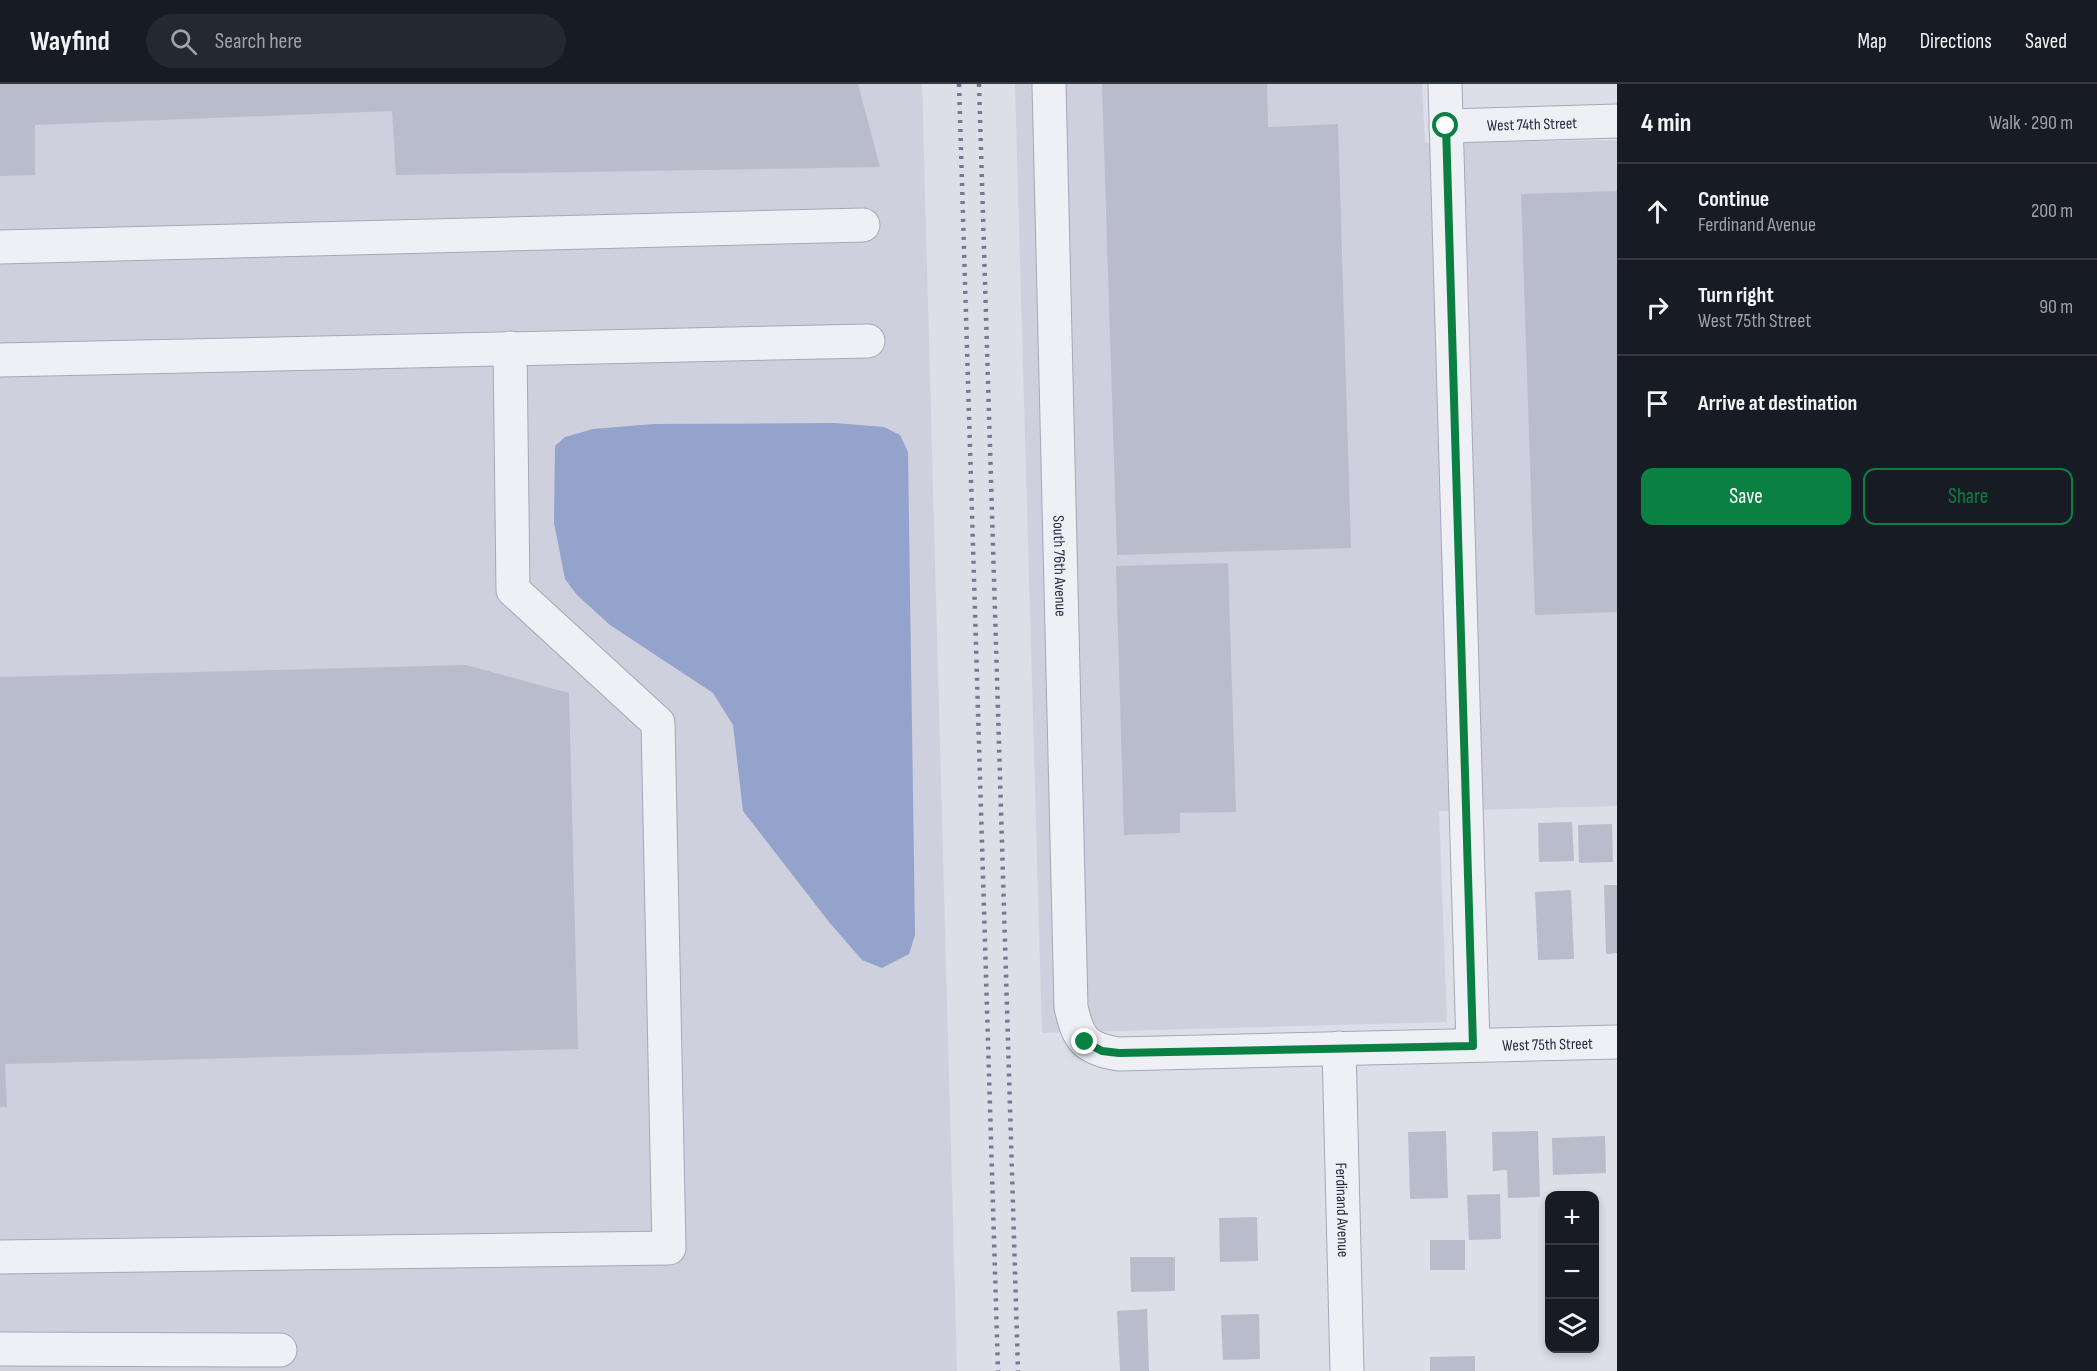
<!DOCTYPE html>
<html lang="en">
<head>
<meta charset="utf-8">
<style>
  body { margin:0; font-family:"Sofia Sans Condensed",sans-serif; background:#242831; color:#f1f3f6 }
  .controls { position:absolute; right:18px; bottom:18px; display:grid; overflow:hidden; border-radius:12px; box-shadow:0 3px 9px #0003 }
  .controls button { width:54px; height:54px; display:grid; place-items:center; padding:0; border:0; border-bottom:2px solid #363941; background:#171b24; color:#f1f3f6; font:30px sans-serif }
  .stop { position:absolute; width:18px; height:18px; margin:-14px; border:4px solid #0b8043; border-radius:50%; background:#fff }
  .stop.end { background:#0b8043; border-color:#fff; box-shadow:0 2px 6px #0008 }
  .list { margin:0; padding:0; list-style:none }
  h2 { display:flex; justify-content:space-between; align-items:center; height:78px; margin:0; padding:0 24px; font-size:26px }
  h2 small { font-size:20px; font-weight:400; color:#9ea1a6 }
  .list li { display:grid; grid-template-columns:39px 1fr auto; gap:18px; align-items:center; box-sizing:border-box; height:96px; padding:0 24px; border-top:2px solid #363941 }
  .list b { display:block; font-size:22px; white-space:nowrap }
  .list p { margin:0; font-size:20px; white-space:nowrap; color:#9ea1a6 }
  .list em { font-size:20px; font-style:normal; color:#9ea1a6 }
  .actions { display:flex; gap:12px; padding:18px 24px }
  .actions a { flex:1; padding:14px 0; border:2px solid #0b8043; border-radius:12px; text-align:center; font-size:21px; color:#0b8043 }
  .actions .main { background:#0b8043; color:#fff }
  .icon { flex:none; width:33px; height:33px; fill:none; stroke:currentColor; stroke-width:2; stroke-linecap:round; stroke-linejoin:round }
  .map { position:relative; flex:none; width:1617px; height:1287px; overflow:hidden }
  header { display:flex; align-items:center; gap:36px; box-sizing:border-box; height:84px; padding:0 30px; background:#171b24; border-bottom:2px solid #363941 }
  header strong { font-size:28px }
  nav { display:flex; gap:33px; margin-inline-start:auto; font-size:21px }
  .search { width:420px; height:54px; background:#242831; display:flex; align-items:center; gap:15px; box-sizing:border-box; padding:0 21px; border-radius:33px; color:#9ea1a6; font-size:22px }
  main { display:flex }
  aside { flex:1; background:#171b24 }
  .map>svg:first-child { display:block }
  .built { fill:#ced0dd }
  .water { fill:#93a3cc }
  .building { fill:#b9bccb }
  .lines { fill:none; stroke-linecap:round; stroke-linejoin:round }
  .minor-casing { stroke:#a5a8b5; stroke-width:35 }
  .minor { stroke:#eff0f6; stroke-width:33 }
  .rail { stroke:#747993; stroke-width:4.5; stroke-dasharray:3 6; stroke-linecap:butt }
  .route { stroke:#0b8043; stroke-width:8 }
  .labels { text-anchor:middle; stroke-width:4.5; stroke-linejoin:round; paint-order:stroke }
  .street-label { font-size:16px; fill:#24293f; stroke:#ebeef5 }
</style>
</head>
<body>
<header>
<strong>Wayfind</strong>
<div class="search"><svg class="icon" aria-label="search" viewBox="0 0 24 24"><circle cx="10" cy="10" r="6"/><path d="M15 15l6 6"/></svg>Search here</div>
<nav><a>Map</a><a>Directions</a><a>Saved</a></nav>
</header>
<main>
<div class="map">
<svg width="1617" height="1287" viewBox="0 0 1617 1287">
  <rect width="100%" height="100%" fill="#dcdee8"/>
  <g class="built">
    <path d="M0 0H922L957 1287H0Z"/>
    <path d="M1015 0H1422L1425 59 1617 56V722L1439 727 1447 938 1042 949Z"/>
  </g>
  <path class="water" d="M835 339 884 343 900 351 908 368 915 851 909 870 882 884 862 876 829 838 743 727 733 641 713 609 610 541 577 511 565 495 554 439 555 362 565 353 593 345 654 340Z"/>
  <g class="building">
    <path d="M0 0H858L880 83 396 91 392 27 35 41V91L0 92Z"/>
    <path d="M1102 0H1267L1268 43 1338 40 1351 464 1117 471Z"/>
    <path d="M1617 107V528L1535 531 1521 110Z"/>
    <path d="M1228 479 1236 728 1180 729V749L1124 751 1116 482Z"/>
    <path d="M466 581 569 609 578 965 5 980 7 1023H0V593Z"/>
    <path d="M1572 738 1574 777 1539 778 1538 739Z"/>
    <path d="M1612 740 1613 778 1579 779 1578 741Z"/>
    <path d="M1604 801H1617V869L1606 870Z"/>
    <path d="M1571 806 1574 875 1538 876 1535 808Z"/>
    <path d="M1446 1047 1448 1114 1410 1115 1408 1048Z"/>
    <path d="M1538 1047 1540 1113 1508 1114 1507 1086 1493 1087 1492 1048Z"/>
    <path d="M1605 1052 1606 1089 1553 1091 1552 1054Z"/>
    <path d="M1500 1110 1501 1155 1469 1156 1467 1111Z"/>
    <path d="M1257 1133 1258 1177 1220 1178 1219 1134Z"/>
    <rect x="1430" y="1156" width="35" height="30"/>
    <path d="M1130 1173H1175V1207L1131 1208Z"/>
    <path d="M1147 1225 1149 1287H1120L1117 1227Z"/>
    <path d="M1259 1230 1260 1275 1223 1276 1221 1231Z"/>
    <path d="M1475 1272V1287H1430V1273Z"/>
  </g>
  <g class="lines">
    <g class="minor-casing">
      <g id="minor">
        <path id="s1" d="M1049 0 1071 923C1078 955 1085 965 1119 970L1617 958"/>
        <path d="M1445 0 1473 961"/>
        <path id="s2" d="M1446 42 1617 37"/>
        <path d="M0 163 863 141"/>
        <path d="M0 276 868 257"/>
        <path id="s3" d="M1339 964 1347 1287"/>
        <path d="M0 1173 669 1164 658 639 513 506 510 264"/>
        <path d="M0 1265 280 1266"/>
      </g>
    </g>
    <use href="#minor" class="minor"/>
    <g class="rail">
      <path d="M959 0 998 1287"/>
      <path d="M979 0 1018 1287"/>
    </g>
  </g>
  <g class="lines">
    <path class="route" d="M1085 958 1102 967 1119 969 1473 962 1446 42"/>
  </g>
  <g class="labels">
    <g class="street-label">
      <text dy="6" stroke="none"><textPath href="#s2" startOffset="86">West 74th Street</textPath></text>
      <text dy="6" stroke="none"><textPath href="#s1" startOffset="482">South 76th Avenue</textPath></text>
      <text dy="6" stroke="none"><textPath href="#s1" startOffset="1426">West 75th Street</textPath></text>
      <text dy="6" stroke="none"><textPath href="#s3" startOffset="162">Ferdinand Avenue</textPath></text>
    </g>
  </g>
</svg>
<div class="controls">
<button>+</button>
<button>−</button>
<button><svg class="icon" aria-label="layers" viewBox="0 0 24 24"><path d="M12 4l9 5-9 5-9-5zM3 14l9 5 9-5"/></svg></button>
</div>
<div class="stop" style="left:1446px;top:42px"></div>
<div class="stop end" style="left:1085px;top:958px"></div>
</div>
<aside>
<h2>4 min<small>Walk · 290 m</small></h2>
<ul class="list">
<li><svg class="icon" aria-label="ahead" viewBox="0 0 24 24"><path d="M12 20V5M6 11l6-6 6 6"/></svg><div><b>Continue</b><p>Ferdinand Avenue</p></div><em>200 m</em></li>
<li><svg class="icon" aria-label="right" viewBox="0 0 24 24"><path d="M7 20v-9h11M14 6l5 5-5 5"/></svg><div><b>Turn right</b><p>West 75th Street</p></div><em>90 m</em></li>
<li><svg class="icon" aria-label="arrive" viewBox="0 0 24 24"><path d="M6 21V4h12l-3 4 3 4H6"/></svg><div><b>Arrive at destination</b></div></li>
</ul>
<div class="actions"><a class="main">Save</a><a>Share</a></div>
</aside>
</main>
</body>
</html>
